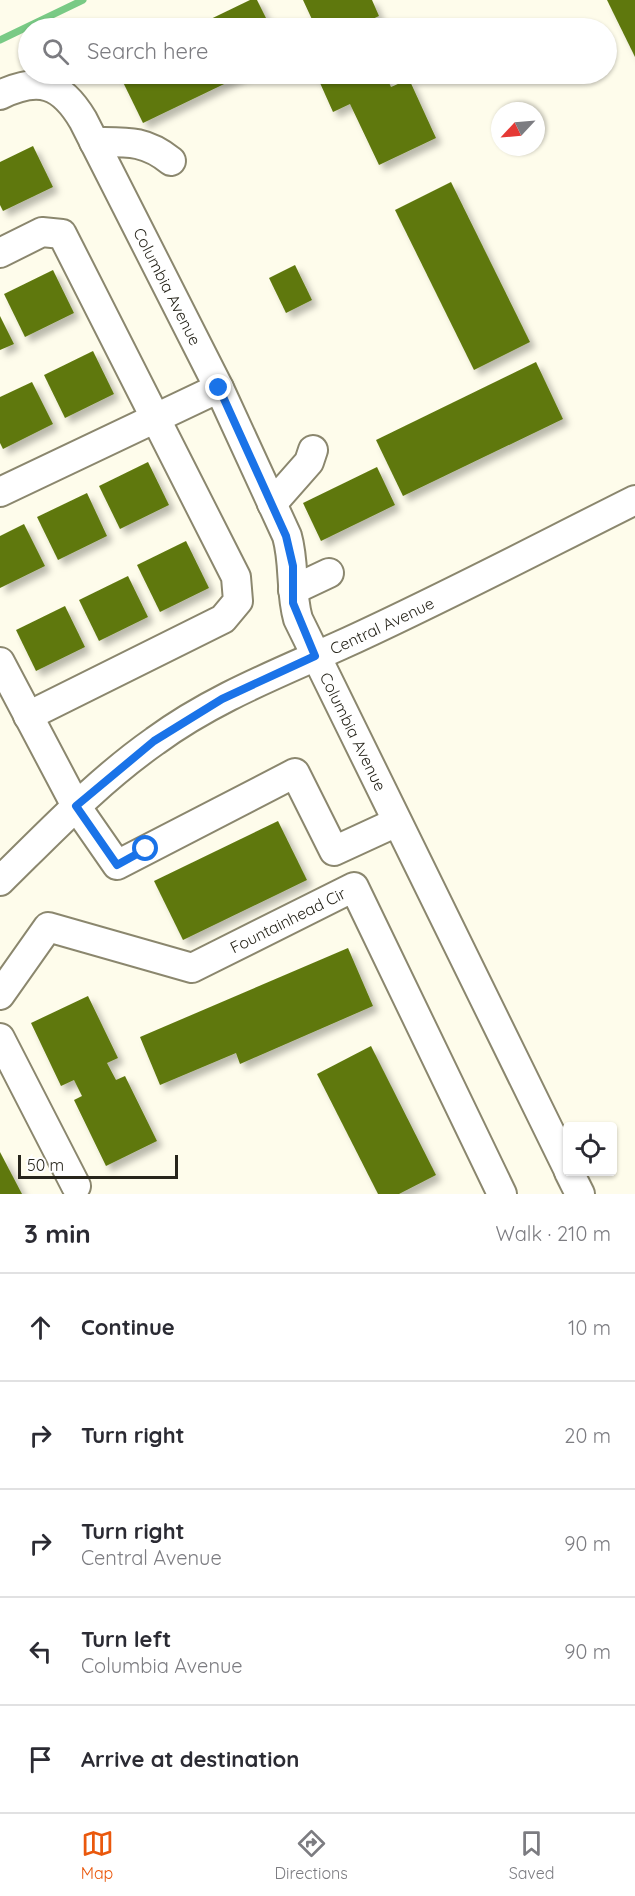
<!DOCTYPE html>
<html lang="en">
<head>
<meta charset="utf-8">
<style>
  body { margin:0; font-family:Quicksand,sans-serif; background:#f7f7f7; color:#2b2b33 }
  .controls { position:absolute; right:18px; bottom:18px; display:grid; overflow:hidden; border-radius:6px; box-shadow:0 2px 4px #0004 }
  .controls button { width:54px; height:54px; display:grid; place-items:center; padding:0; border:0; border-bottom:2px solid #e1e1e2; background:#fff; color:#2b2b33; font:30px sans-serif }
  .compass { position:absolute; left:491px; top:102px; width:54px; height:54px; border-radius:50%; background:#fff; box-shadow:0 2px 4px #0004; rotate:244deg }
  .scale { position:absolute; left:18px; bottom:15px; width:160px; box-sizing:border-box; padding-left:6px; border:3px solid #27251b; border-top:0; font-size:16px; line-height:21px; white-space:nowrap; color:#27251b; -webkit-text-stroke:4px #fff; paint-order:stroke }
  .stop { position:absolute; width:18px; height:18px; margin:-14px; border:4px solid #1a73e8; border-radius:50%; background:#fff }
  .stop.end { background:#1a73e8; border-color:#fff; box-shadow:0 2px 6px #0008 }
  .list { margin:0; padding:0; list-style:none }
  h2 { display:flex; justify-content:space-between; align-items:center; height:78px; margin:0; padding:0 24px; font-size:26px }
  h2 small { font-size:20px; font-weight:400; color:#7c7c81 }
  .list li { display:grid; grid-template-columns:39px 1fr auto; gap:18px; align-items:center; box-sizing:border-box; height:108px; padding:0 24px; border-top:2px solid #e1e1e2 }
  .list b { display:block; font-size:22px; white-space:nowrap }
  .list p { margin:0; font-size:20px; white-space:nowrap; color:#7c7c81 }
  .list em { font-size:20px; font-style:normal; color:#7c7c81 }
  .icon { flex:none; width:33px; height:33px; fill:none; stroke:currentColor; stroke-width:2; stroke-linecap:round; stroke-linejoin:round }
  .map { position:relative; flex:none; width:635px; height:1194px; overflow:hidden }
  .search { position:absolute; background:#fff; box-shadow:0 2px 4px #0004; left:18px; right:18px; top:18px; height:66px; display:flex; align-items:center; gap:15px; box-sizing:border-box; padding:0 21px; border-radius:33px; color:#7c7c81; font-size:22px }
  .sheet { height:618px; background:#fff }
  nav { display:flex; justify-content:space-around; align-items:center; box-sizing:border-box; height:84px; border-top:2px solid #e1e1e2; background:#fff; font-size:16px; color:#7c7c81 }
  nav a { display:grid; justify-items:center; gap:3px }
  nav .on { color:#ea580c }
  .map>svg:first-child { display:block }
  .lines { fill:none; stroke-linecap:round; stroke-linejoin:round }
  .stream { stroke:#79ca85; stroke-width:7 }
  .building { fill:#5e780e; filter:url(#shadow) }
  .minor-casing { stroke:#8b876e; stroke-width:32 }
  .minor { stroke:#fff; stroke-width:28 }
  .route { stroke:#1a73e8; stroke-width:8 }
  .labels { text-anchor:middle; stroke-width:6; stroke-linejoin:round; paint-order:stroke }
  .street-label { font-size:16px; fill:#27251b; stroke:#fff }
</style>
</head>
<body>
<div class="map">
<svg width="635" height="1194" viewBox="0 0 635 1194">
  <defs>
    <filter id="shadow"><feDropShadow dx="5.5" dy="5.5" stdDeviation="3" flood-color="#0004"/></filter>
  </defs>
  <rect width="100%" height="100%" fill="#fefceb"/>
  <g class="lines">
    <path class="stream" d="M0 40 83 0"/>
  </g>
  <g class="building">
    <path d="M250 0H257L271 28H192Z"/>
    <path d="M303 0H372L379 16 362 24 364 28H316Z"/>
    <path d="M607 0H635V57Z"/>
    <path d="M119 74H245L143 123Z"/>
    <path d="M316 74H385L391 87 409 79 436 138 379 165 350 104 333 112Z"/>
    <path d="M33 146 53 187 3 211 0 205V162Z"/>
    <path d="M451 182 530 342 474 370 395 210Z"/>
    <path d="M295 265 312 300 286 313 269 278Z"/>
    <path d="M53 270 74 313 25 337 4 294Z"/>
    <path d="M0 316 14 344 0 350Z"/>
    <path d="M93 351 114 394 65 418 44 375Z"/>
    <path d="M536 362 563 419 403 496 376 440Z"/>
    <path d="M32 382 53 424 3 449 0 443V397Z"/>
    <path d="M148 462 169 505 120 529 99 486Z"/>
    <path d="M377 467 395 505 321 541 303 503Z"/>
    <path d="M87 493 107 536 58 560 37 517Z"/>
    <path d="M24 524 45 566 0 588V536Z"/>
    <path d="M186 541 209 588 160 612 137 565Z"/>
    <path d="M128 576 148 617 99 641 79 600Z"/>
    <path d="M65 606 85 647 36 671 16 630Z"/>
    <path d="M278 821 307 880 183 940 154 881Z"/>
    <path d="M348 948 373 1006 240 1064 236 1053 160 1085 140 1037Z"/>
    <path d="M88 996 118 1058 107 1063 116 1080 125 1076 157 1141 106 1166 74 1100 82 1096 74 1080 61 1086 31 1023Z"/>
    <path d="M371 1046 436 1175 399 1194H378L317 1074Z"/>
    <path d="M0 1152 22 1194H0Z"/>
  </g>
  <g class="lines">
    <g class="minor-casing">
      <g id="minor">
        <path id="s1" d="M0 95C39 76 61 83 83 120L219 388 287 536C295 564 290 591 298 619L568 1169"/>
        <path d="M94 142C127 142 145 140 171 161"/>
        <path d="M0 253 42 232 62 234 236 577 238 601 223 619 28 716"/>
        <path d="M0 492 219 388"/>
        <path d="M272 504 309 462 313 450"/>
        <path d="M293 590 329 573"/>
        <path d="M0 662 76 806 117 865 295 773 334 851 397 822"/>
        <path id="s2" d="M0 881C49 833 98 781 155 741 212 699 277 674 341 645 440 600 537 549 635 500"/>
        <path id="s3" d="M0 995 48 927 192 968 354 887 502 1194"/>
        <path d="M0 1038 76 1186"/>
        <path d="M569 1172 580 1194"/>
      </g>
    </g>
    <use href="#minor" class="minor"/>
  </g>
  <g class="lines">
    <path class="route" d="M146 849 117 865 76 806 154 741 222 699 315 656 293 603V566L286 536 219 388"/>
  </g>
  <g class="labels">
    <g class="street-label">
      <text dy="6" stroke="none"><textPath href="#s1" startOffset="286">Columbia Avenue</textPath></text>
      <text dy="6" stroke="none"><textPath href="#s2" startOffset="464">Central Avenue</textPath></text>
      <text dy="6" stroke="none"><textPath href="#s1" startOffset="772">Columbia Avenue</textPath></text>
      <text dy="6" stroke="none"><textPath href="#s3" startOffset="340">Fountainhead Cir</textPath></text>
    </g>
  </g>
</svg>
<div class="controls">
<button><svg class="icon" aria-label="locate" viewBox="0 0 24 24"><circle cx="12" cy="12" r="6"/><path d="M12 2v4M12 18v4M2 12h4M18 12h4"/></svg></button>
</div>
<svg class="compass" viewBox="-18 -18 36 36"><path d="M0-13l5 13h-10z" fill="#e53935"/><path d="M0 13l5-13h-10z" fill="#7c7c81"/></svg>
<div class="scale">50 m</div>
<div class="stop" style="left:146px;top:849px"></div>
<div class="stop end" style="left:219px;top:388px"></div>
<div class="search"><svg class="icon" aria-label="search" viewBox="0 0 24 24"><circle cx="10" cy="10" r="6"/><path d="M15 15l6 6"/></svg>Search here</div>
</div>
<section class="sheet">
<h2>3 min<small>Walk · 210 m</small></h2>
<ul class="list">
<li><svg class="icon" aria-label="ahead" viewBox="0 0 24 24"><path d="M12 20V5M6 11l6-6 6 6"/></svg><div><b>Continue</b></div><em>10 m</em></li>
<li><svg class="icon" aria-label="right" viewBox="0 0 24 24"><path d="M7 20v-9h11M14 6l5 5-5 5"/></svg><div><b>Turn right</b></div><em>20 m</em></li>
<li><svg class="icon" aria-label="right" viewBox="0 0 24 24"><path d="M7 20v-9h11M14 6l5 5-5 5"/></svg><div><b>Turn right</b><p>Central Avenue</p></div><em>90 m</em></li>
<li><svg class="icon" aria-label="left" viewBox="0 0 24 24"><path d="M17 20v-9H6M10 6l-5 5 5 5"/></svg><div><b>Turn left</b><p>Columbia Avenue</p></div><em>90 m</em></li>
<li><svg class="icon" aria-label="arrive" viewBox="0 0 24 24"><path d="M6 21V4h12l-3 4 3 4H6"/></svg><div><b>Arrive at destination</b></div></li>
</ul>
</section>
<nav>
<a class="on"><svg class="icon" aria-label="map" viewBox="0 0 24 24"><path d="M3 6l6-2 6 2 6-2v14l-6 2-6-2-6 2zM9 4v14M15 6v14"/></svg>Map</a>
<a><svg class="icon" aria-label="directions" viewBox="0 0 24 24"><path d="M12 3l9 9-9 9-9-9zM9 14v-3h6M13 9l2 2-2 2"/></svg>Directions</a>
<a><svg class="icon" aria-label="saved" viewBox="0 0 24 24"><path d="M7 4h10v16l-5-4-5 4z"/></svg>Saved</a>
</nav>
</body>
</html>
